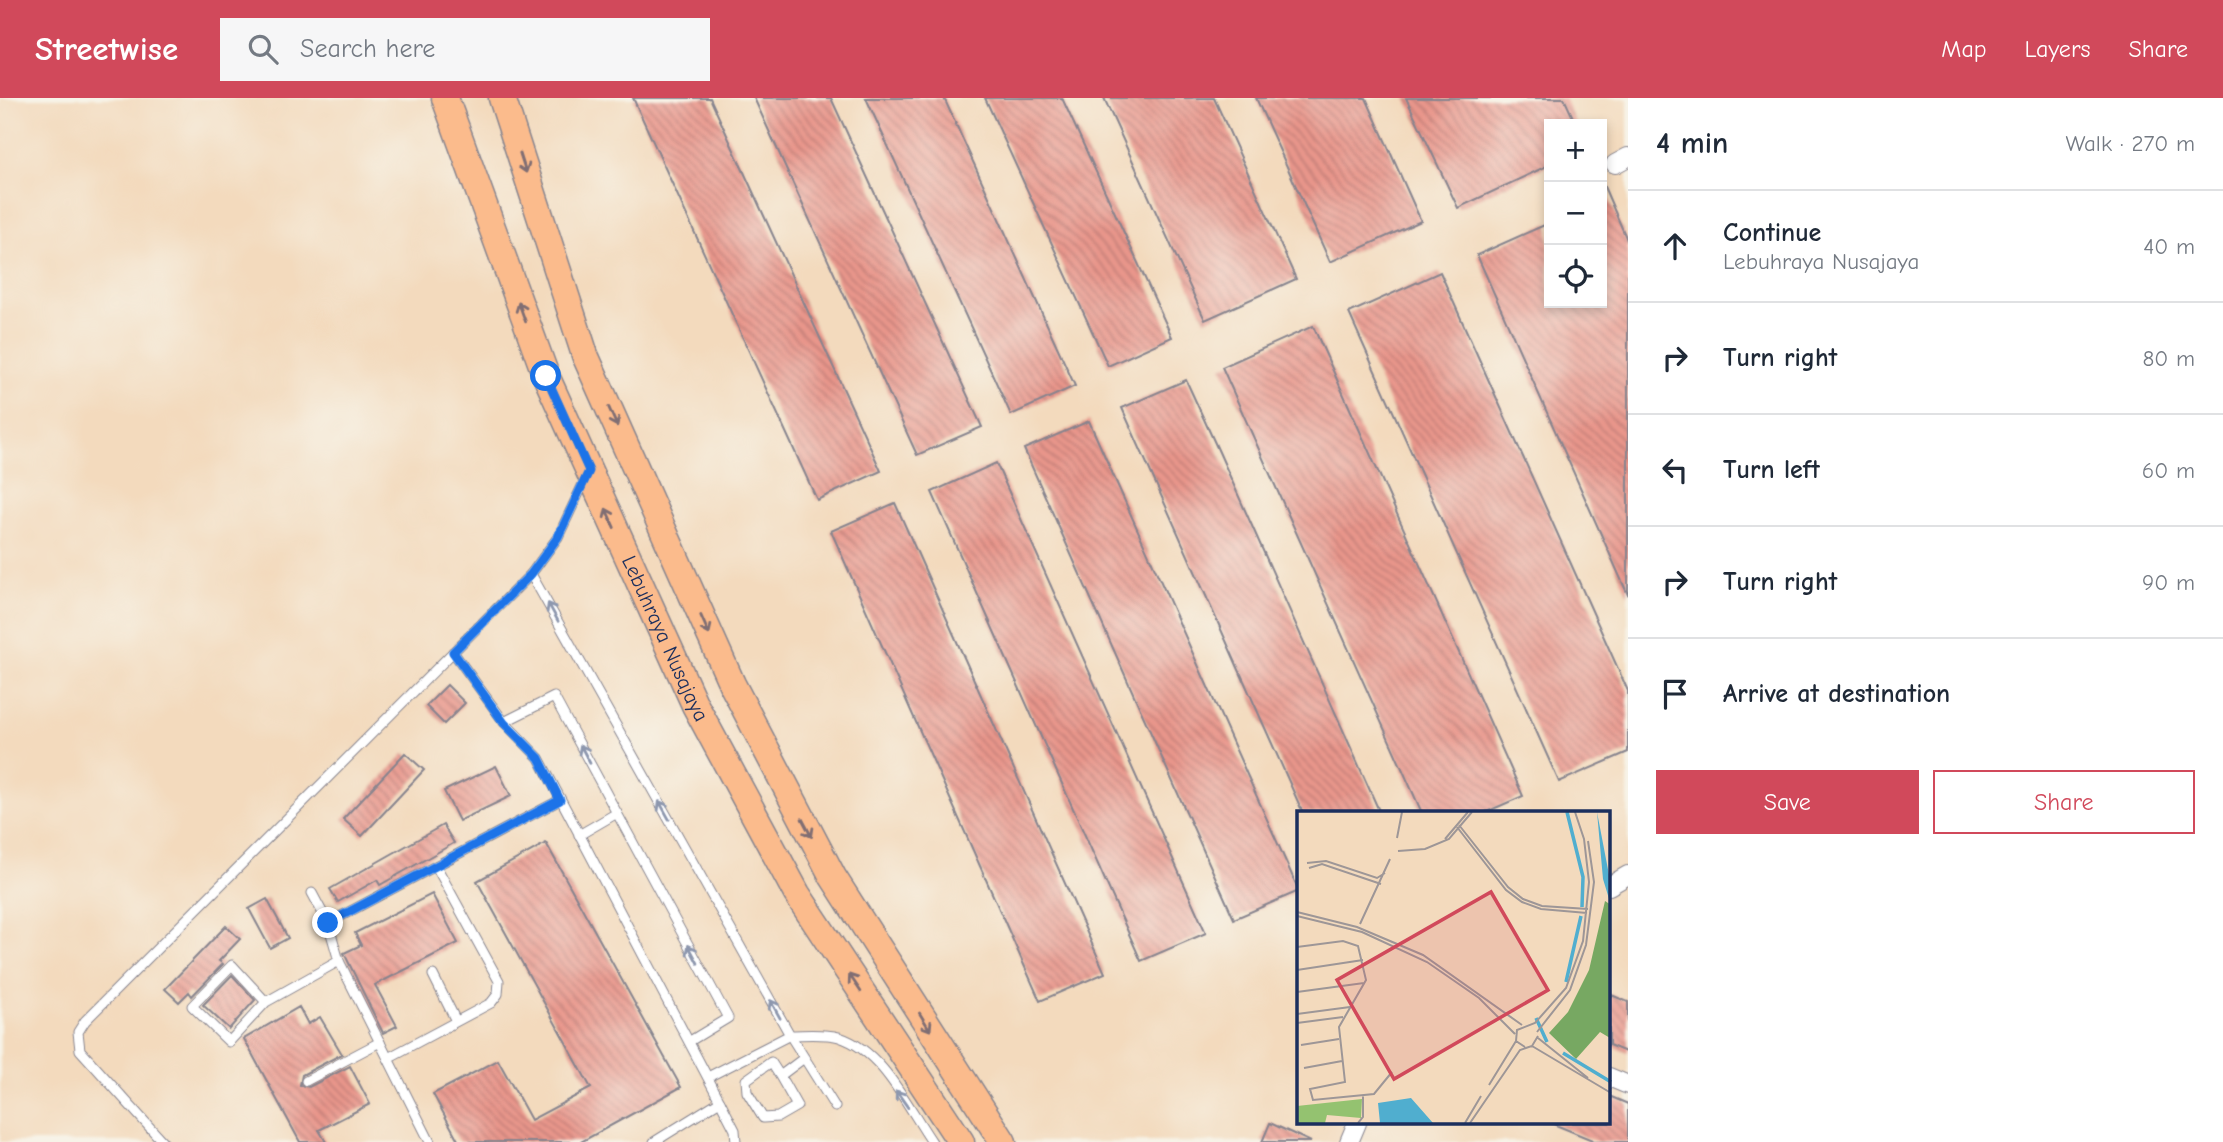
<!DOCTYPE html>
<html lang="en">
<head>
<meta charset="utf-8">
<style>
  body { margin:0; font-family:"Comic Neue",sans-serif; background:#f6f6f7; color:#1f2937 }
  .controls { position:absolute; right:21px; top:21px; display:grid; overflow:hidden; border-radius:0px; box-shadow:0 4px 10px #0003 }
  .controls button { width:63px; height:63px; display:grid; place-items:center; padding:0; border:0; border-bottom:2px solid #e0e1e3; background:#fff; color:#1f2937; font:35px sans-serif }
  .stop { position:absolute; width:21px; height:21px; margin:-16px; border:5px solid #1a73e8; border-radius:50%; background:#fff }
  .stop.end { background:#1a73e8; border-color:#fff; box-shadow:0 2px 7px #0008 }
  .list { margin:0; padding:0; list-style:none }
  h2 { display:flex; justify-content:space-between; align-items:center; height:91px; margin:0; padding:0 28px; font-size:30px }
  h2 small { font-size:23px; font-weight:400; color:#747a83 }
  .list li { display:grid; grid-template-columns:46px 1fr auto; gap:21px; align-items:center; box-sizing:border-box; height:112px; padding:0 28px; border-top:2px solid #e0e1e3 }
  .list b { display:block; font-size:26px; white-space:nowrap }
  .list p { margin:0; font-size:23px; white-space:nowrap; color:#747a83 }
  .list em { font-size:23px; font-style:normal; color:#747a83 }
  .actions { display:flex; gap:14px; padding:21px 28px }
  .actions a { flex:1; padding:16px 0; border:2px solid #d1495b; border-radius:0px; text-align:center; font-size:24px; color:#d1495b }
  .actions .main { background:#d1495b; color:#fff }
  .icon { flex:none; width:38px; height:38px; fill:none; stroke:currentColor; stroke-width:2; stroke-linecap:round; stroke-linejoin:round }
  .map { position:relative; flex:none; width:1628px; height:1044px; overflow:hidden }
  header { display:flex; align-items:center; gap:42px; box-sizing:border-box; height:98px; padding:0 35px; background:#d1495b; color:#fff }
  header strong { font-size:33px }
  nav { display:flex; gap:38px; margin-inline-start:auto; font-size:24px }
  .search { width:490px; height:63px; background:#f6f6f7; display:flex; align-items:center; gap:18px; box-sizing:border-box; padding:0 24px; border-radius:0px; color:#747a83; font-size:26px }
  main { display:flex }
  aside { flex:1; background:#fff }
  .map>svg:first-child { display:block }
  .building { fill:url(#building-back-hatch) }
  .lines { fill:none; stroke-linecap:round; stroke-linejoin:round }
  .service-casing { stroke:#87848e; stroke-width:11 }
  .minor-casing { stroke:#87848e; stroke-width:20 }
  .primary-casing { stroke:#87848e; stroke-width:29 }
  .service { stroke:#fff; stroke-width:9 }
  .minor { stroke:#fff; stroke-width:18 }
  .primary { stroke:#fbbb8c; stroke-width:26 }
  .oneway { stroke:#806e73 }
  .oneway2 { stroke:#8d97ae }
  .route { stroke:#1a73e8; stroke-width:9 }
  .labels { text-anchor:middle; stroke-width:6; stroke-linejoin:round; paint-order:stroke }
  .street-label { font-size:21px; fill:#1b2f5e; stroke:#f7f3e8 }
  .inset-river { fill:none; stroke:#50aecf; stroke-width:3.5 }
  .inset-road { fill:none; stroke:#9d9697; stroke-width:2 }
  .view { fill:#d1495b; fill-opacity:0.15; stroke:#d1495b; stroke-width:3.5 }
  .inset-edge { fill:none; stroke:#1b2f5e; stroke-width:3.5 }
</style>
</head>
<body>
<header>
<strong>Streetwise</strong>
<div class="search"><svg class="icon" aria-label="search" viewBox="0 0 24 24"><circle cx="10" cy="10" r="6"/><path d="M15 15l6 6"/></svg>Search here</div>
<nav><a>Map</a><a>Layers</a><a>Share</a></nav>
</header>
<main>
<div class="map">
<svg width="1628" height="1044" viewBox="0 0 1628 1044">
  <defs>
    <pattern id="building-back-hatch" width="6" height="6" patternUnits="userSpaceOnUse" patternTransform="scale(1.75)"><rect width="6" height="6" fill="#e9968b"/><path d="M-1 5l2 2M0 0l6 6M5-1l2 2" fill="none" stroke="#bc7b75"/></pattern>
  </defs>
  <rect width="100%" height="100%" fill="#f7f3e8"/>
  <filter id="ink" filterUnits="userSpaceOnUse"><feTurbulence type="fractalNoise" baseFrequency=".0143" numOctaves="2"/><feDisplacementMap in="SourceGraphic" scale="14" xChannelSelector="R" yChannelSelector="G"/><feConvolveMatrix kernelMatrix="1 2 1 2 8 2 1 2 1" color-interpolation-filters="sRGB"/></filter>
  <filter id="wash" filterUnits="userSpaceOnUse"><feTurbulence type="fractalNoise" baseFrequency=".00686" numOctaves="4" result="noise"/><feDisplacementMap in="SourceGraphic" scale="28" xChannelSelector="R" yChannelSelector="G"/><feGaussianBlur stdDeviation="1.57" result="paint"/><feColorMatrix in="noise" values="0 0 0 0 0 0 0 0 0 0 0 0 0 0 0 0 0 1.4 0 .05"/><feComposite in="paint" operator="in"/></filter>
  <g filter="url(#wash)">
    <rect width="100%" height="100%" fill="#f3dabd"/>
    <g id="blocks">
      <g class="building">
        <path d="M633 0H710L881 373 817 402Z"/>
        <path d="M754 0H831L982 329 917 357Z"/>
        <path d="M866 0H944L1075 288 1011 317Z"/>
        <path d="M985 0H1062L1172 239 1108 268Z"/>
        <path d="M1104 0H1214L1296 181 1205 222Z"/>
        <path d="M1256 0H1366L1421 123 1330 164Z"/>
        <path d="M1406 0H1564L1576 26H1549V67L1458 110Z"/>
        <path d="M1602 84 1628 144V497L1477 157 1549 125V205H1602Z"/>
        <path d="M1440 174 1628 593V654L1559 684 1349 215Z"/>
        <path d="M1313 228 1523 698 1484 715H1422L1222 269Z"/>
        <path d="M1186 282 1219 354 1380 715H1303L1122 310Z"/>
        <path d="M1089 323 1299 793 1234 821 1024 351Z"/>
        <path d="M996 365 1206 835 1141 863 932 394Z"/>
        <path d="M895 405 1105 875 1040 903 831 433Z"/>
        <path d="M447 587 465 605 444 626 426 608Z"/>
        <path d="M405 655 424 672 362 738 343 721Z"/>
        <path d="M496 668 511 698 459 723 444 693Z"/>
        <path d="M443 727 454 745 380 787 377 782 338 804 330 791Z"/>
        <path d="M546 745 681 989 581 1044H459L433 996 498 962 531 1022 591 990 477 783Z"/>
        <path d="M432 796 458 845 375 887 397 928 383 935 344 855 361 847 355 835Z"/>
        <path d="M267 801 288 840 270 850 249 811Z"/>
        <path d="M226 828 240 841 219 863 223 866 192 898 189 894 179 904 165 891Z"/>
        <path d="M232 877 255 902 229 931 203 907Z"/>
        <path d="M1609 896 1628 904V955L1609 947Z"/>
        <path d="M299 909 308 926 320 919 342 956 302 977 300 987 309 989 350 968 370 1006 319 1032 326 1044H300L244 941Z"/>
        <path d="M1609 998 1628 1006V1044H1597L1551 1025H1609Z"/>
        <path d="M1270 1025 1311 1044H1262Z"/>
      </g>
    </g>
  </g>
  <g filter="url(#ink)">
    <use href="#blocks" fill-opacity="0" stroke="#87848e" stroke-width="2"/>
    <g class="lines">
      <g class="service-casing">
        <g id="service">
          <path d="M586 380 558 439 531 476 790 937C805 937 824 935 839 939 883 953 907 1008 932 1044"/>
          <path d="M453 554 504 624 539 660 720 1003 654 1044"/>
          <path d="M504 624 554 599 728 920 690 943"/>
          <path d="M579 737 617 715"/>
          <path d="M312 795 328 825 339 863 430 1044"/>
          <path d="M328 825 560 702"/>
          <path d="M433 877 456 923"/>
          <path d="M266 904 232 867 192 908 229 944 266 904 339 863"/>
          <path d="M388 960 491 905 498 896 499 883 436 768"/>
          <path d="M780 978 771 964 746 982 747 994 763 1020 778 1019 797 1008 780 978 804 960"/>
          <path d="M708 979 790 937 835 1009"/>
          <path d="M306 983 380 944"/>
          <path d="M720 1003 735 1032 736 1044"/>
          <path d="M163 1044 80 952 78 934 85 923 531 476"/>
        </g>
      </g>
      <g class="minor-casing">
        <g id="minor">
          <path d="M1615 66 1628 59"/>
          <path d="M1609 788 1628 777"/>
          <path d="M1609 979 1628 987"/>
          <path d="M1349 1044 1357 1025"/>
        </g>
      </g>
      <g class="primary-casing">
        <g id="primary">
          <path id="s1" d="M445 0 546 278 695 607 797 796 961 1044"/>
          <path d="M502 0 585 257 732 586 833 779 1003 1044"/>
        </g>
      </g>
      <use href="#service" class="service"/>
      <use href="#minor" class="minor"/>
      <use href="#primary" class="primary"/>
    </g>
    <defs><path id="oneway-shaft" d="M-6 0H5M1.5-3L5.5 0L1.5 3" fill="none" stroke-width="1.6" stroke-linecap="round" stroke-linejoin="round" transform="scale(1.75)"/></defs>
    <g class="oneway">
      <use href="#oneway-shaft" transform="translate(523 65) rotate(72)"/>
      <use href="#oneway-shaft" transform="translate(522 214) rotate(-110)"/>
      <use href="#oneway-shaft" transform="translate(613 319) rotate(66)"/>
      <use href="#oneway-shaft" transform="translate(610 420) rotate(-114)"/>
      <use href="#oneway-shaft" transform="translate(705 527) rotate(66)"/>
      <use href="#oneway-shaft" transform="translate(807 730) rotate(62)"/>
      <use href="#oneway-shaft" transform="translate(855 885) rotate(-124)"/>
      <use href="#oneway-shaft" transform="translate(925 924) rotate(58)"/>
    </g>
    <g class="oneway2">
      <use href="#oneway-shaft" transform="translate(553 514) rotate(-119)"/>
      <use href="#oneway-shaft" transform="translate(585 656) rotate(-118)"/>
      <use href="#oneway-shaft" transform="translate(664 712) rotate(-119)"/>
      <use href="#oneway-shaft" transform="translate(693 856) rotate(-118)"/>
      <use href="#oneway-shaft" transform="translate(775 911) rotate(-119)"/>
      <use href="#oneway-shaft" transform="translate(902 1001) rotate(-125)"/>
    </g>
  </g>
  <g class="lines" filter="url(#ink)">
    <path class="route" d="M328 825 560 702 539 660 504 625 453 554 531 476 558 439 589 373 546 278"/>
  </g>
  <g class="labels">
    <g class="street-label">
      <text dy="7" stroke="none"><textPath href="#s1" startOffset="584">Lebuhraya Nusajaya</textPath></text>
    </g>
  </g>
  <g transform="translate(1297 713)">
    <rect width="313" height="313" fill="#f3dabd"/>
    <path d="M308 90 314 94 313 227 303 221 279 248 252 222 271 201 292 159Z" fill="#77a862"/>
    <path d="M65 288 64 307 30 304 28 312H0V295Z" fill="#94c270"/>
    <path d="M300 1 313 69V91L306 68ZM114 287 136 312H83L81 292Z" fill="#50aecf"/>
    <path class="inset-river" d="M270 1 286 66 285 96M269 171 284 105M239 207 250 231M266 242 314 271"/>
    <path class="inset-road" d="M162 14 211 76 226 88 245 95 291 98M160 16 209 79 225 91 244 98 290 102M100 27 105 1M148 28 171 1M101 40 128 38 152 28 175 1M10 52 29 50 80 67 88 62M12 57 25 53 84 73M0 101 60 116 126 144 225 214M0 105 65 121 130 151 182 187 218 223M63 113 93 48M0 136 46 130 61 135 69 169 42 216 48 271 13 278 16 289 77 283 95 261M0 159 66 149M0 181 67 172M0 203 53 196M0 212 46 206M240 221 273 179 289 134 297 71 291 30M241 227 291 267M4 234 42 228M235 235 314 282M228 236 219 230 220 219 238 212 269 177 286 130 292 71 287 28 278 1M7 257 45 250M192 274 219 230M61 312 66 306V284M168 312 184 285M173 312 223 239 235 235 241 225"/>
    <path class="view" d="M194 81 251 179 97 268 40 169Z"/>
    <rect width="313" height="313" class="inset-edge"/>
  </g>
</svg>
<div class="controls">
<button>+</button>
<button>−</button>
<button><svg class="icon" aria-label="locate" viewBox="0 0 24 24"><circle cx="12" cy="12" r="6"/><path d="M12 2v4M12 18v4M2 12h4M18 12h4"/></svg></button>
</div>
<div class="stop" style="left:546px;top:278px"></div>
<div class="stop end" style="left:328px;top:825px"></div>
</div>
<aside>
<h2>4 min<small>Walk · 270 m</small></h2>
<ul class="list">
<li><svg class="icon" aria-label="ahead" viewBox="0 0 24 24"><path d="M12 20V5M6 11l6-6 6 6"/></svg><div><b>Continue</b><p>Lebuhraya Nusajaya</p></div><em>40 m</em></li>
<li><svg class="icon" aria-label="right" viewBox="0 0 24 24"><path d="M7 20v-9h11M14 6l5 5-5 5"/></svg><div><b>Turn right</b></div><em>80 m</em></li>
<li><svg class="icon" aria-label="left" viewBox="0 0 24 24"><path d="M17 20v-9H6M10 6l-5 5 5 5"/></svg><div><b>Turn left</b></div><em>60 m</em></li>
<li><svg class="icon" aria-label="right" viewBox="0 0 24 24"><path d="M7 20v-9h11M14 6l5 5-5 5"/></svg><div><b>Turn right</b></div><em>90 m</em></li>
<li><svg class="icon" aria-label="arrive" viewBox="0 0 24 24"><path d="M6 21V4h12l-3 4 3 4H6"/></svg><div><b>Arrive at destination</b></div></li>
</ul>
<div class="actions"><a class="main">Save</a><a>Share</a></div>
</aside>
</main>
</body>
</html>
